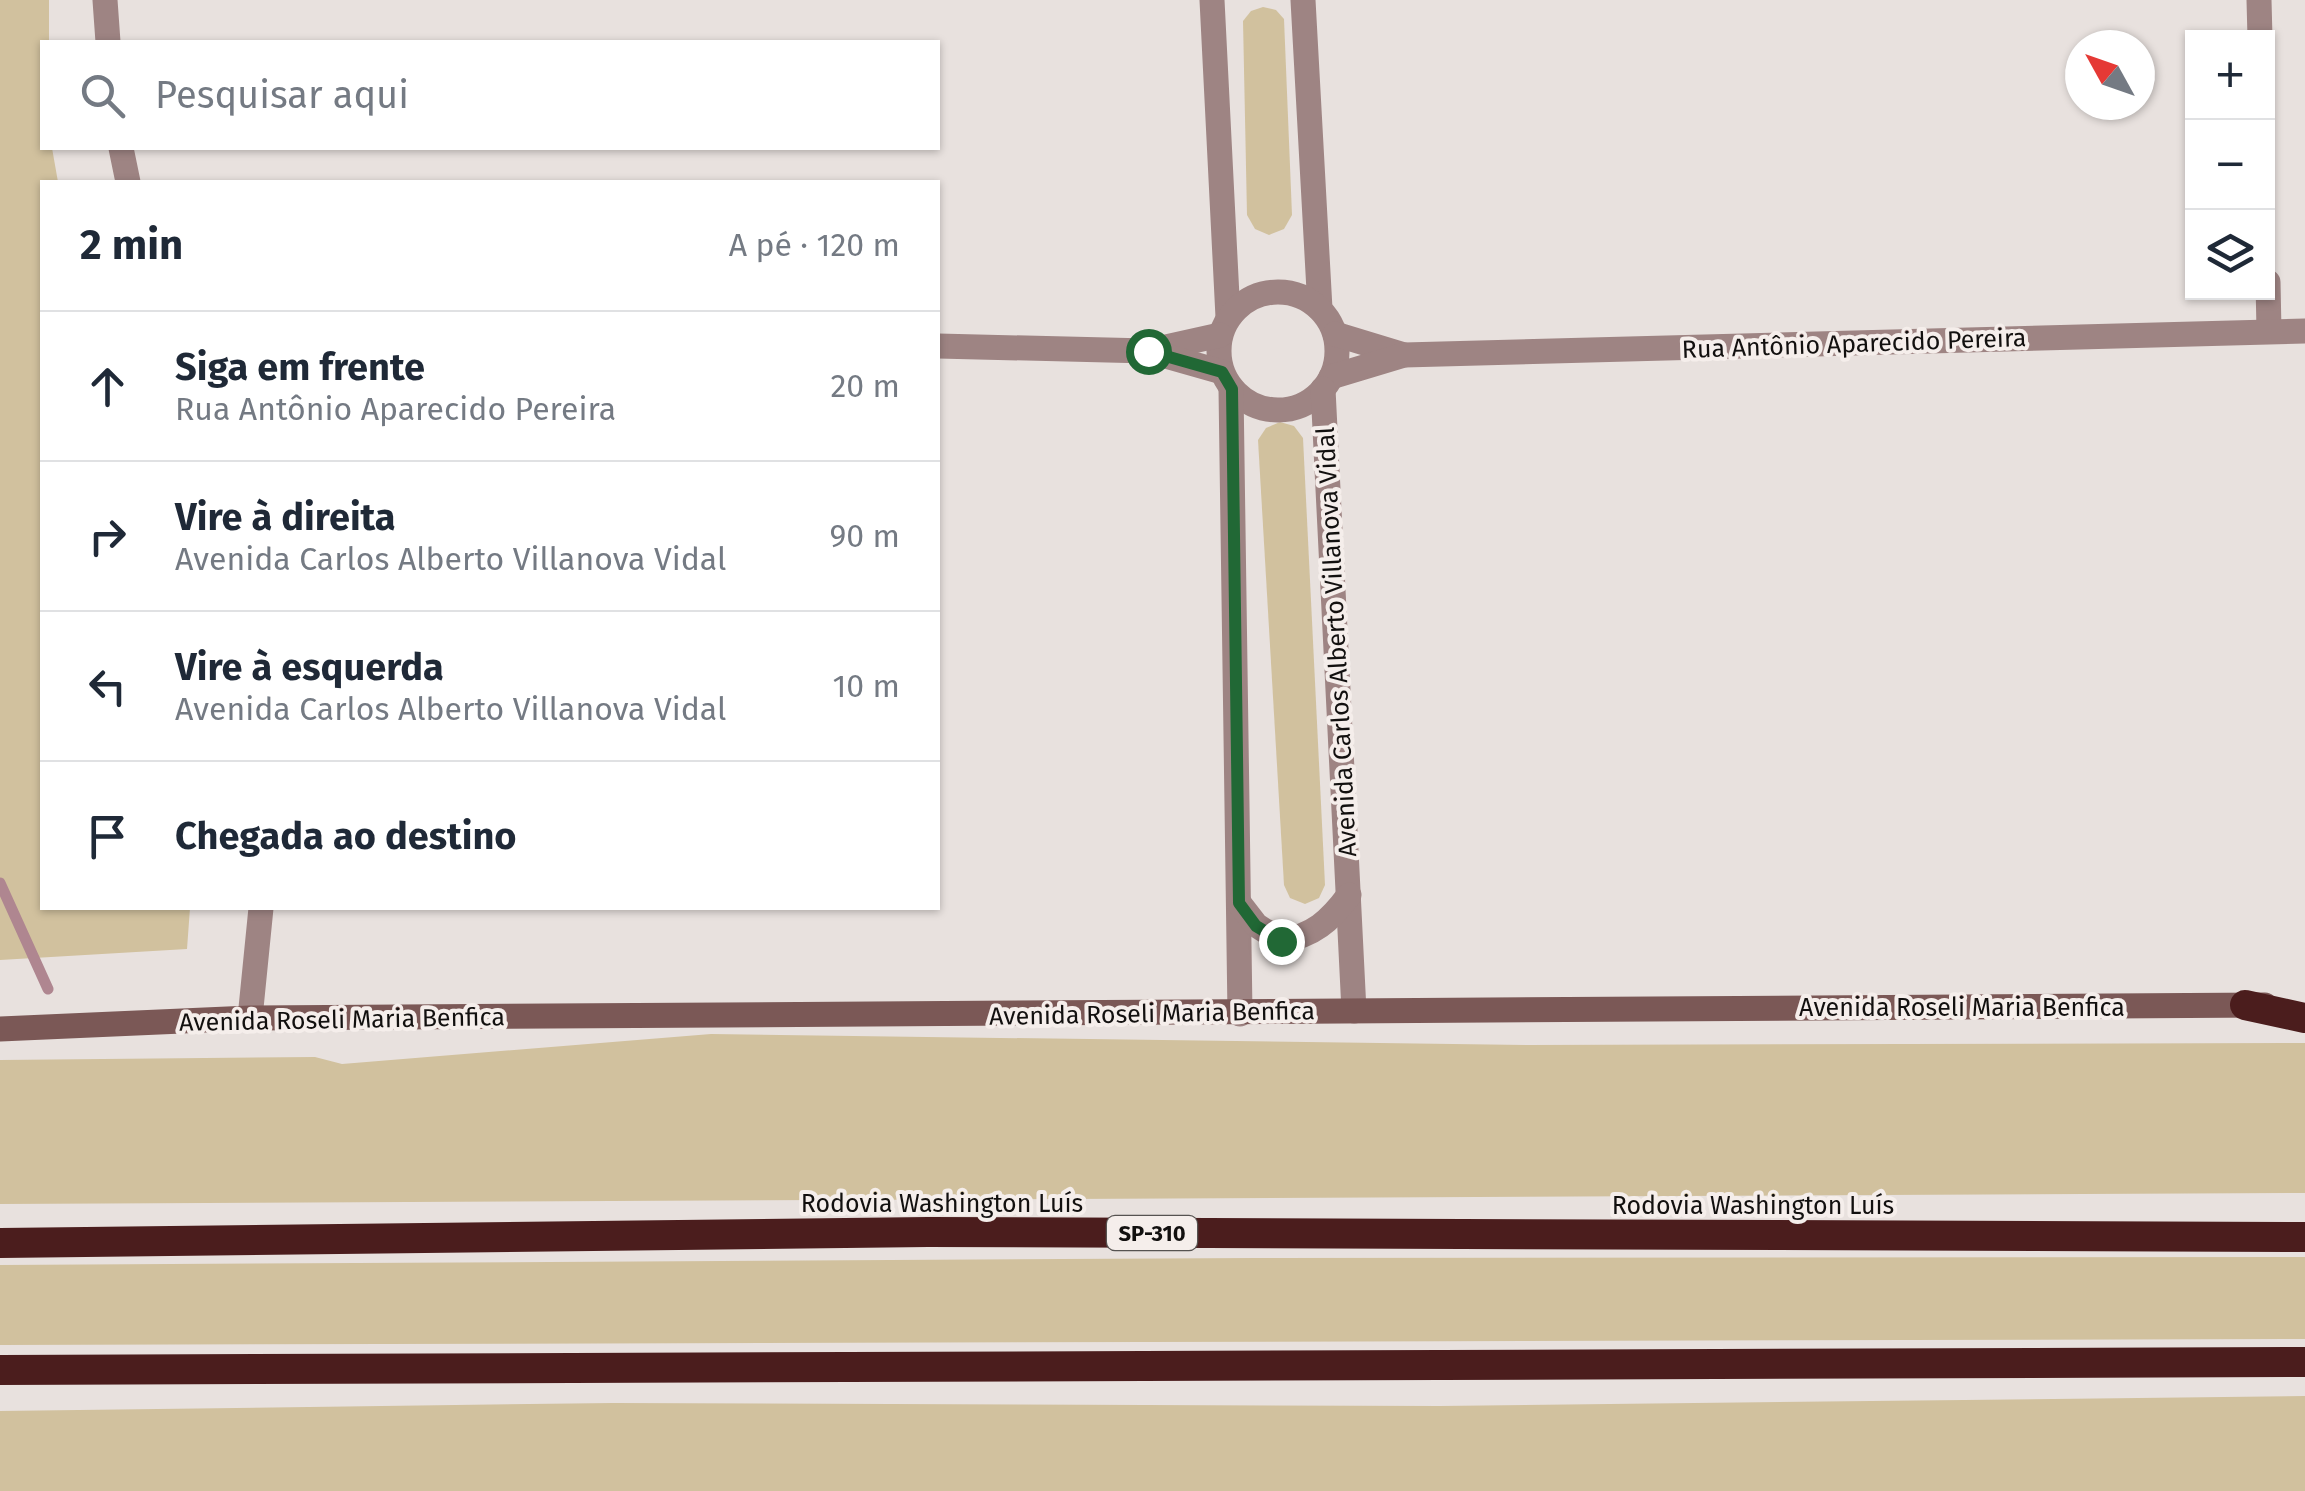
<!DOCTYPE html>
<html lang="pt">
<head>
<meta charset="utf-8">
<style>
  body { margin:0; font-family:"Fira Sans",sans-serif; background:#f6f6f7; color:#1f2937 }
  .controls { position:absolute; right:30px; top:30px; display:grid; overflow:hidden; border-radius:0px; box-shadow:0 2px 8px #0004 }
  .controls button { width:90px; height:90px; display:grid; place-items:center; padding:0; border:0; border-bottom:2px solid #e0e1e3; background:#fff; color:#1f2937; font:50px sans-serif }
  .compass { position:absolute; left:2065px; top:30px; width:90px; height:90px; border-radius:50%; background:#fff; box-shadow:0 2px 8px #0004; rotate:310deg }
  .stop { position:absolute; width:30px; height:30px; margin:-22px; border:8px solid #216835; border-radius:50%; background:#fff }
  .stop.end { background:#216835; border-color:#fff; box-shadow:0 2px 10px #0008 }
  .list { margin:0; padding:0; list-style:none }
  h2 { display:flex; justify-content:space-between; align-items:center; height:130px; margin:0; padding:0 40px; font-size:42px }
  h2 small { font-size:32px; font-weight:400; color:#747a83 }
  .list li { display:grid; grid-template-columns:65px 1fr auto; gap:30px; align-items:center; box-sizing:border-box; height:150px; padding:0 40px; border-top:2px solid #e0e1e3 }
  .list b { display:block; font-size:38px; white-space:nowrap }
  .list p { margin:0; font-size:32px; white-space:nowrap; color:#747a83 }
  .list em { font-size:32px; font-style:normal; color:#747a83 }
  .icon { flex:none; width:55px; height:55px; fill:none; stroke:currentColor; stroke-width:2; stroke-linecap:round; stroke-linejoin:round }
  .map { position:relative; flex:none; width:2305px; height:1491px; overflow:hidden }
  .search { position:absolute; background:#fff; box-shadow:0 2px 8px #0004; left:40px; top:40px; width:900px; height:110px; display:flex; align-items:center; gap:25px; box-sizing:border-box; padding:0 35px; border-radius:0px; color:#747a83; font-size:38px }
  .panel { position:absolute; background:#fff; box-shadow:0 2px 8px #0004; left:40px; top:180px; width:900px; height:730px; border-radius:0px }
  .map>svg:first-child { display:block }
  .green { fill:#d1c19e }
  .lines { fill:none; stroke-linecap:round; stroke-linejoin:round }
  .stream { stroke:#af8690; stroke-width:11 }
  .street { stroke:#9e8483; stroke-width:25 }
  .secondary { stroke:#7b5856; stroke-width:25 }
  .highway { stroke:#4b1d1d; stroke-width:30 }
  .route { stroke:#216835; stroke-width:12 }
  .labels { text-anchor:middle; stroke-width:8; stroke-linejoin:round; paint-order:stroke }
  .shield { fill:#f5eeeb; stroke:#565351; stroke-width:2.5 }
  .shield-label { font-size:22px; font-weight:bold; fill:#12100f }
  .street-label { font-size:25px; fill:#12100f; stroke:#f5eeeb }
</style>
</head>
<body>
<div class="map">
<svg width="2305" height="1491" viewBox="0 0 2305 1491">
  <rect width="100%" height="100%" fill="#e8e1de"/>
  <g class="green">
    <path d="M0 0H49V42H42V148H52L58 182H42V908H190L187 949 0 960Z"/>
    <path d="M1263 7 1276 10 1284 19 1292 215 1284 229 1269 235 1255 229 1247 215 1243 21 1251 11Z"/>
    <path d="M1280 422 1294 426 1303 438 1325 885 1319 898 1305 904 1290 898 1284 885 1258 440 1266 428Z"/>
    <path d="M711 1034 1528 1045 2305 1043V1193L0 1204V1060L315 1057 342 1064Z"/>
    <path d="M2305 1257V1339L0 1345V1265L1253 1258Z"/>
    <path d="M2305 1396V1491H0V1411L613 1403 1440 1406Z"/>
  </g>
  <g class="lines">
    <path class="stream" d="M0 883 48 989"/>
    <g class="street">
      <path d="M105 0 108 42"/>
      <path d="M1212 0 1228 317"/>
      <path d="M1303 0 1320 309"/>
      <path d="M2259 0 2260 38"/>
      <path d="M121 148 128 182"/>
      <path d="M2268 282 2269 331"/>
      <circle cx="1278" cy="351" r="59"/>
      <path d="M1335 334 1404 355"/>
      <path d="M938 346 1148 351 1220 335"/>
      <path d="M1148 351 1222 372"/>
      <path d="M1331 377 1404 355 2305 331"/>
      <path d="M1231 389 1240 1014"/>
      <path d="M1323 389 1354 1011"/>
      <path d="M1239 903 1256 925 1281 941C1313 936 1330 921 1349 895"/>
      <path d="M250 1018 261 908"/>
    </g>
    <path class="secondary" d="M0 1029 250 1018 2265 1005"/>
    <g class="highway">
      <path d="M2245 1005 2305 1018"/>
      <path d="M0 1243 928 1232 2305 1237"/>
      <path d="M0 1370 2305 1362"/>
    </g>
  </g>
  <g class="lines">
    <path class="route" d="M1148 351 1222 372 1232 389 1239 903 1256 926 1281 941"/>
  </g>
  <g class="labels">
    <rect class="shield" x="1107" y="1216" width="90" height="34" rx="8"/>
    <g class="shield-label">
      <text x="1152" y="1241">SP-310</text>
    </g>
    <g class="street-label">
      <text transform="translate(1854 343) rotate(-2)" y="9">Rua Antônio Aparecido Pereira</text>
      <text transform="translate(1336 642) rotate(-93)" y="9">Avenida Carlos Alberto Villanova Vidal</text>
      <text x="1962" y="1016">Avenida Roseli Maria Benfica</text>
      <text transform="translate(1152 1013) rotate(-1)" y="9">Avenida Roseli Maria Benfica</text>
      <text transform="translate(342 1019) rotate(-1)" y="9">Avenida Roseli Maria Benfica</text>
      <text x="942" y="1212">Rodovia Washington Luís</text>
      <text x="1753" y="1214">Rodovia Washington Luís</text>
    </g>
  </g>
</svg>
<div class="controls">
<button>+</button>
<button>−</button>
<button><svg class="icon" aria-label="layers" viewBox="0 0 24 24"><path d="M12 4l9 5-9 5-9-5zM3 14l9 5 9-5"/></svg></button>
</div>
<svg class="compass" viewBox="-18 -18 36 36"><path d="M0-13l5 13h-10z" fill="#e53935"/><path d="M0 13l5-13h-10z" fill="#747a83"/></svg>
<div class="stop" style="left:1148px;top:351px"></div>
<div class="stop end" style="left:1281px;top:941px"></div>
<div class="search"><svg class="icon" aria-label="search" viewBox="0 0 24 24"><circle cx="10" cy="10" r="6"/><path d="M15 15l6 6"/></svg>Pesquisar aqui</div>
<section class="panel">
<h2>2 min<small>A pé · 120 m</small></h2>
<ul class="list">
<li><svg class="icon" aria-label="ahead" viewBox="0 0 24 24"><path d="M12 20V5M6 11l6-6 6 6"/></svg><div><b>Siga em frente</b><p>Rua Antônio Aparecido Pereira</p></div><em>20 m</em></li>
<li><svg class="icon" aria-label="right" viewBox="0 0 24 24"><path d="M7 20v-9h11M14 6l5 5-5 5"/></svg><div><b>Vire à direita</b><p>Avenida Carlos Alberto Villanova Vidal</p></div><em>90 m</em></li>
<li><svg class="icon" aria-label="left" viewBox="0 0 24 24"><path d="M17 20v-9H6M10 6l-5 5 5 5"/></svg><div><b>Vire à esquerda</b><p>Avenida Carlos Alberto Villanova Vidal</p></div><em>10 m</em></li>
<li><svg class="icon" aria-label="arrive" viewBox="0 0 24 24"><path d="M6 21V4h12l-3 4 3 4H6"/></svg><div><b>Chegada ao destino</b></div></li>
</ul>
</section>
</div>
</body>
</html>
